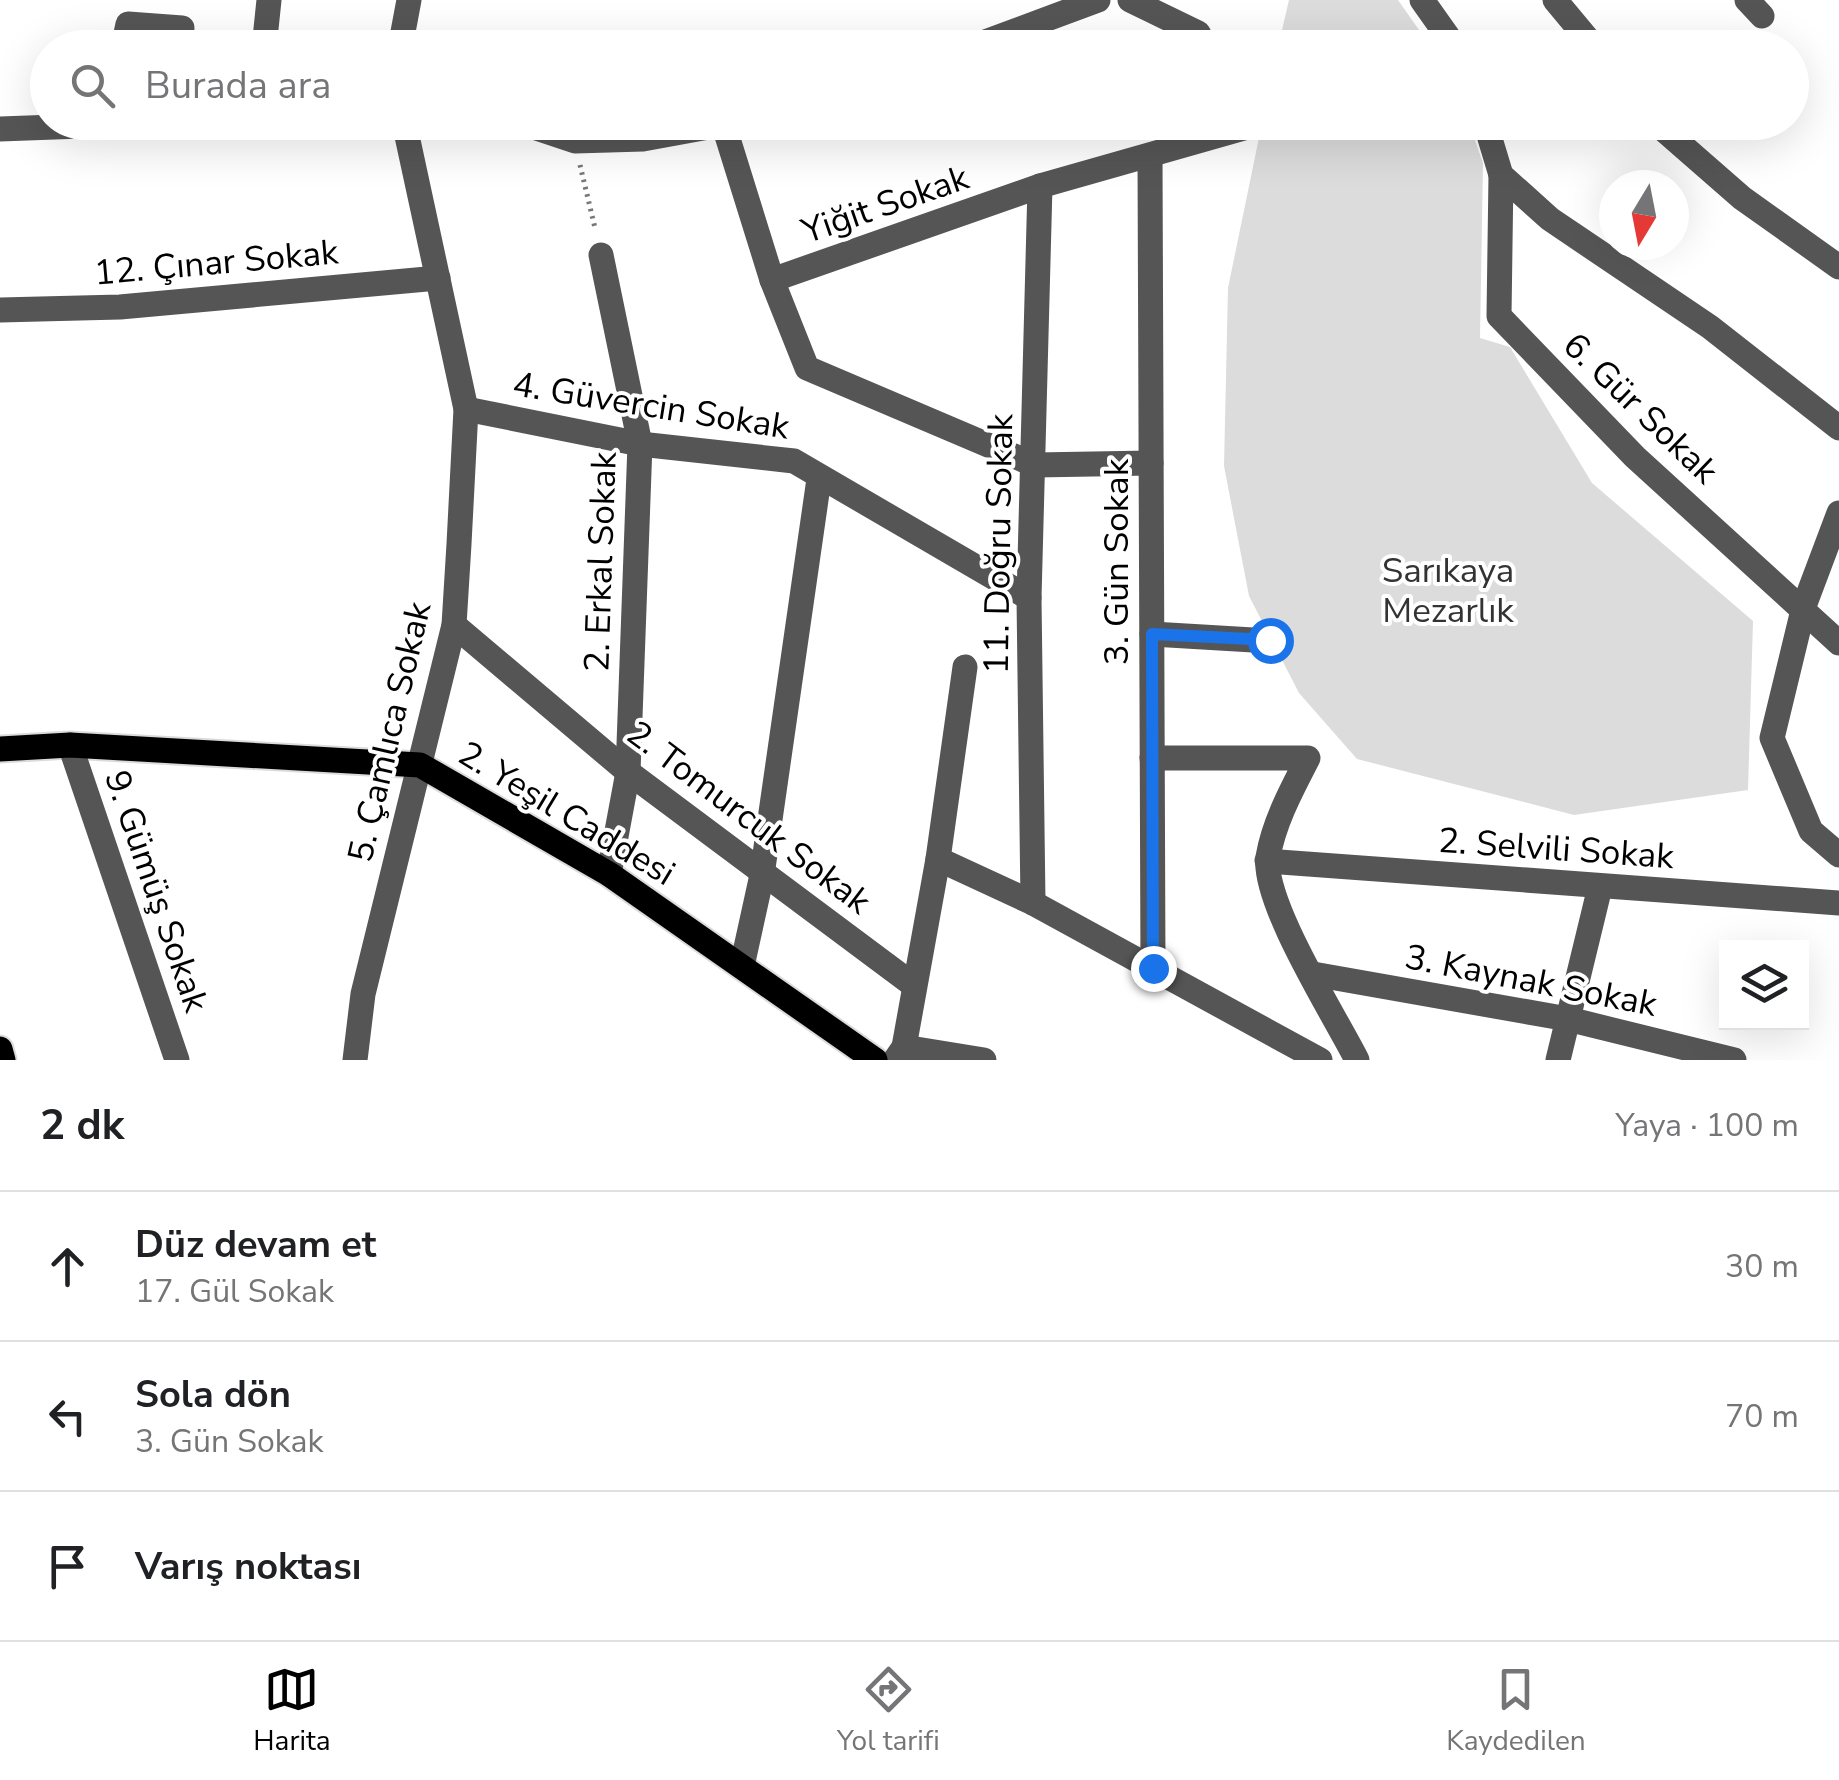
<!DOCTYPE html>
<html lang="tr">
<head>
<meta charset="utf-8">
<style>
  body { margin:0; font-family:"Nunito Sans",sans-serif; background:#f6f6f6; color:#202124 }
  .controls { position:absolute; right:30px; bottom:30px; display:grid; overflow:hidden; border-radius:0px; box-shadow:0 10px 40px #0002 }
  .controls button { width:90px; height:90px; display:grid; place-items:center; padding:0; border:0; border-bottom:2px solid #e0e0e0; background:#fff; color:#202124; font:50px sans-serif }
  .compass { position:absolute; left:1599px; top:170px; width:90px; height:90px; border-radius:50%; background:#fff; box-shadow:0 10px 40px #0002; rotate:190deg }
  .stop { position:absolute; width:30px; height:30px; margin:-22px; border:8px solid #1a73e8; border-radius:50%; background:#fff }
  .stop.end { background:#1a73e8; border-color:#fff; box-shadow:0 2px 10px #0008 }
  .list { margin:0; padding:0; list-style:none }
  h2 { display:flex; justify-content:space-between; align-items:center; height:130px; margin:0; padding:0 40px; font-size:42px }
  h2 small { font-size:32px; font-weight:400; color:#757577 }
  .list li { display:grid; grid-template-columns:65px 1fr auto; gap:30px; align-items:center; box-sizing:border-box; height:150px; padding:0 40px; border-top:2px solid #e0e0e0 }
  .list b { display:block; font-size:38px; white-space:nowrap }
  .list p { margin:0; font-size:32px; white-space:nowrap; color:#757577 }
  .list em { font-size:32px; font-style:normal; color:#757577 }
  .icon { flex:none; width:55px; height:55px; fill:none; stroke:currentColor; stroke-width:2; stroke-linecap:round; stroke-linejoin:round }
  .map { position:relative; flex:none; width:1839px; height:1060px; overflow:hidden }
  .search { position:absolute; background:#fff; box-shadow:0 10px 40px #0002; left:30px; right:30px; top:30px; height:110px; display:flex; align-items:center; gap:25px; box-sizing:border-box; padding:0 35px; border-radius:55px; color:#757577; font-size:38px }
  .sheet { height:580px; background:#fff }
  nav { display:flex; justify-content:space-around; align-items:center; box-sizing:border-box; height:140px; border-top:2px solid #e0e0e0; background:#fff; font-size:28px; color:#757577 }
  nav a { display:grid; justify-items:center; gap:5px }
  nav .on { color:#000 }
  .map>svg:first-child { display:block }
  .green { fill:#dcdcdc }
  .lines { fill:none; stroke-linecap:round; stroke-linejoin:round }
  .major-casing { stroke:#dbdbdb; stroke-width:29 }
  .path { stroke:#777; stroke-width:5; stroke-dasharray:2.5 5; stroke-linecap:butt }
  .minor { stroke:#555; stroke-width:25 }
  .major { stroke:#000; stroke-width:25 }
  .route { stroke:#1a73e8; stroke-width:12 }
  .labels { text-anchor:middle; stroke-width:8; stroke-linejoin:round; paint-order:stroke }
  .street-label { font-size:35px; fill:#000; stroke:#fff }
  .park-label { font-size:35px; fill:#333; stroke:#fff }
</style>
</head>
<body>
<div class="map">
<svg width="1839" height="1060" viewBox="0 0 1839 1060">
  <rect width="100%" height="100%" fill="#fff"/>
  <g class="green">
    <path d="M1289 0H1398L1431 47H1278Z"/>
    <path d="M1262 123H1469L1483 163 1480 338 1510 347 1592 483 1753 621 1748 790 1574 815 1357 759 1299 693 1249 596 1224 466 1228 288Z"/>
  </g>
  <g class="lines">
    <g class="major-casing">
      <g id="major">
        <path d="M0 749 70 745 420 765 609 874 875 1060"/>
        <path d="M0 1049 3 1060"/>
      </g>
    </g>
    <path class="path" d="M580 165 595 228"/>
    <g class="minor">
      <path d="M1130 0 1198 33 1206 48"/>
      <path d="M1422 0 1456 48"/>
      <path d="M1555 0 1595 48"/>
      <path d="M1747 0 1762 16"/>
      <path d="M123 48 128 24 182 28"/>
      <path d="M264 48 269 0"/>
      <path d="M400 48 409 0"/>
      <path d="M969 48 1098 0"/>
      <path d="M518 122 575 141 643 139 736 122"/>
      <path d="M1485 122 1501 175 1550 219 1710 327 1839 428"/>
      <path d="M1655 122 1742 198 1839 267"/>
      <path d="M724 126 772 280 807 368 1035 465 1151 463"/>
      <path d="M0 129 191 122"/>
      <path d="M1150 156 1153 968"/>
      <path d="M1501 175 1499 316 1635 457 1839 643"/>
      <path d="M601 255 640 444 628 772 609 874"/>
      <path d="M772 280 1040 186 1251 126 1250 122"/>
      <path d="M0 310 120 307 438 278"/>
      <path d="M466 409 640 444 794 461 1029 598"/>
      <path d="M1839 513 1804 606 1772 738 1811 831 1839 855"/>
      <path d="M454 625 628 772 912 984"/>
      <path d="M1152 634 1270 641"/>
      <path d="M70 745 177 1060"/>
      <path d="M1152 758H1308C1292 789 1274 822 1268 857 1262 902 1335 1016 1357 1060"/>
      <path d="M938 859 1033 903 1320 1060"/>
      <path d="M1267 861 1839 903"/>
      <path d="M1033 903 1029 598 1040 186"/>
      <path d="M742 966 762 875 819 479"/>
      <path d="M1313 974 1568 1019 1734 1060"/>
      <path d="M904 1047 984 1060"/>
      <path d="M355 1060 363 994 454 625 459 544 466 409 404 122"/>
      <path d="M895 1060 904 1047 938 859 965 667"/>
      <path d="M1558 1060 1600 887"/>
    </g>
    <use href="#major" class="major"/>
  </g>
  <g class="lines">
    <path class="route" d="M1153 968 1152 634 1270 640"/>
  </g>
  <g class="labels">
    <g class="street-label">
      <text transform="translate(885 204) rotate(-19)" y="12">Yiğit Sokak</text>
      <text transform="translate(216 262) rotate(-5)" y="12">12. Çınar Sokak</text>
      <text transform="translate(651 405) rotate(9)" y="12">4. Güvercin Sokak</text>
      <text transform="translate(1641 408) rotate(44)" y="12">6. Gür Sokak</text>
      <text transform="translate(998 544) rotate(-89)" y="12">11. Doğru Sokak</text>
      <text transform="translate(600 562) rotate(-88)" y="12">2. Erkal Sokak</text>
      <text transform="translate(1116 562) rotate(-90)" y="12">3. Gün Sokak</text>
      <text transform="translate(389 732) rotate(-77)" y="12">5. Çamlıca Sokak</text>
      <text transform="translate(567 813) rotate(31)" y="12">2. Yeşil Caddesi</text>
      <text transform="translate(749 817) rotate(37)" y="12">2. Tomurcuk Sokak</text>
      <text transform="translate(1556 848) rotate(4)" y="12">2. Selvili Sokak</text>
      <text transform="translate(157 891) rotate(71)" y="12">9. Gümüş Sokak</text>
      <text transform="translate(1531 980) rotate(11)" y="12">3. Kaynak Sokak</text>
    </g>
    <g class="park-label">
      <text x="1448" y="582">Sarıkaya<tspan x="1448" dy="40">Mezarlık</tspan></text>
    </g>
  </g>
</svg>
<div class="controls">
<button><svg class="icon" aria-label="layers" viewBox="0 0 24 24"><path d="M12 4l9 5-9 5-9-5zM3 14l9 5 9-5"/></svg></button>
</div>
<svg class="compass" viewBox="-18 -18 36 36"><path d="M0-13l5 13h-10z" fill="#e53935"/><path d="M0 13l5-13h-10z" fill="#757577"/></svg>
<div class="stop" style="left:1270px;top:640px"></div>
<div class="stop end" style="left:1153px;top:968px"></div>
<div class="search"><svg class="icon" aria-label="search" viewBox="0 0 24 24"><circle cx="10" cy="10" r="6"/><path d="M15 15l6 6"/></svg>Burada ara</div>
</div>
<section class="sheet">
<h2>2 dk<small>Yaya · 100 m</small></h2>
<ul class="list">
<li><svg class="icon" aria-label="ahead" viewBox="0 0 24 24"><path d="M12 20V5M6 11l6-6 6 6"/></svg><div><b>Düz devam et</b><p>17. Gül Sokak</p></div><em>30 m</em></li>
<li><svg class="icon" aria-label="left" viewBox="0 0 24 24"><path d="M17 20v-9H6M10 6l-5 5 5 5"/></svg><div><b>Sola dön</b><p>3. Gün Sokak</p></div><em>70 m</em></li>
<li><svg class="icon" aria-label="arrive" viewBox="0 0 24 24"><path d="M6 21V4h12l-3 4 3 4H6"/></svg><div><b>Varış noktası</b></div></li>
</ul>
</section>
<nav>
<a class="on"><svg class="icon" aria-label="map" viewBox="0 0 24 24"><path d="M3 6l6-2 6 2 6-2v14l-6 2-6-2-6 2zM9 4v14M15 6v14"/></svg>Harita</a>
<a><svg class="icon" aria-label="directions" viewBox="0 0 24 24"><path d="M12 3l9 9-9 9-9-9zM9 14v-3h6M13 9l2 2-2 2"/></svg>Yol tarifi</a>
<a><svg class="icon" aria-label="saved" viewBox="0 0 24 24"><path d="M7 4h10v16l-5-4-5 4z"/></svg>Kaydedilen</a>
</nav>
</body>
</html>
